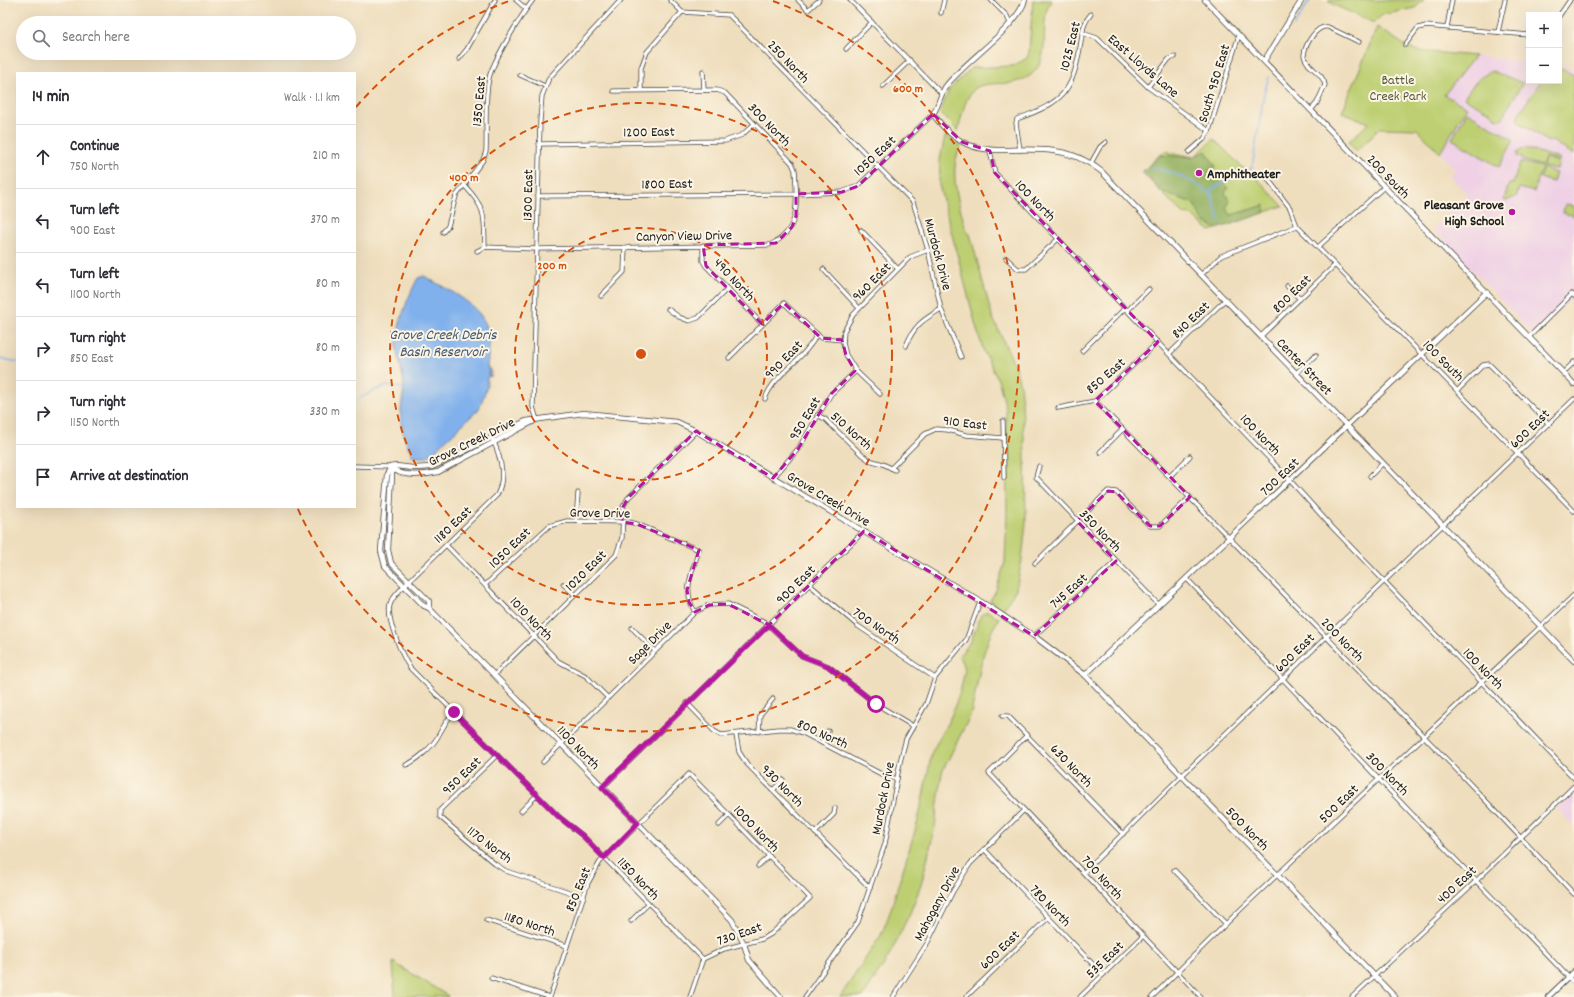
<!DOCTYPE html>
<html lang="en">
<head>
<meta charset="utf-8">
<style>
  body { margin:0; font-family:Dekko,sans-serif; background:#f7f7f7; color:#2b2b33 }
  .controls { position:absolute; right:12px; top:12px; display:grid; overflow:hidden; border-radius:0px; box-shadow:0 4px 16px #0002 }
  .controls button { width:36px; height:36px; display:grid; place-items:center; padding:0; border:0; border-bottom:1px solid #e1e1e2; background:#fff; color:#2b2b33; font:20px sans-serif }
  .stop { position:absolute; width:12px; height:12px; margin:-9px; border:3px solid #b5179e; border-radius:50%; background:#fff }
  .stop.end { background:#b5179e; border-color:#fff; box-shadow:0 1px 4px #0008 }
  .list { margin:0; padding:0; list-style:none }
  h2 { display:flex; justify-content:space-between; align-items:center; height:52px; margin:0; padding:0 16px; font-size:17px }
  h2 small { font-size:13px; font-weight:400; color:#7c7c81 }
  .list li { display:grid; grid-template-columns:26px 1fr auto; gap:12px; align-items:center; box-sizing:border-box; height:64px; padding:0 16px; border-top:1px solid #e1e1e2 }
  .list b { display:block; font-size:15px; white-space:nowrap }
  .list p { margin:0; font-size:13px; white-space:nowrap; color:#7c7c81 }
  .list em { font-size:13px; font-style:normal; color:#7c7c81 }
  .icon { flex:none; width:22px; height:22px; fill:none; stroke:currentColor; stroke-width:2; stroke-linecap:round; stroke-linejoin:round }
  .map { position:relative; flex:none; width:1574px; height:997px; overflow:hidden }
  .search { position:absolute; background:#fff; box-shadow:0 4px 16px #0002; left:16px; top:16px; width:340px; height:44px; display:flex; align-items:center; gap:10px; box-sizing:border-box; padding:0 14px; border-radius:22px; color:#7c7c81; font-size:15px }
  .panel { position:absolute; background:#fff; box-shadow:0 4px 16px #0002; left:16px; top:72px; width:340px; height:436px; border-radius:0px }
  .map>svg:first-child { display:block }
  .built { fill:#efd0e5 }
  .green { fill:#bdcf72; stroke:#6c7647 }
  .forest { fill:#96b264; stroke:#596740 }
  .water { fill:#81b1ec; stroke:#4e6684 }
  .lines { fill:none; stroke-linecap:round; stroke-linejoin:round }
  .stream { stroke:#81b1ec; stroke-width:1.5 }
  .street-casing { stroke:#3c3934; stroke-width:5 }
  .secondary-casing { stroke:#3c3934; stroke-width:6 }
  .street { stroke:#fff; stroke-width:3.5 }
  .secondary { stroke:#fff; stroke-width:4.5 }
  .route { stroke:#b5179e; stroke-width:5 }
  .marked { fill:none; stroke:#b5179e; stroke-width:3; stroke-dasharray:8 5; stroke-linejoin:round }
  .ring { fill:none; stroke:#d4530e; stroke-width:2; stroke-dasharray:7 5 }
  .poi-dot { fill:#b5179e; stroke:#fcf5e5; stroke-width:1.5 }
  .labels { text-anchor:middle; stroke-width:4; stroke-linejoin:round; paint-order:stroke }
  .street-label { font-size:14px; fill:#1c1c1c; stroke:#fcf5e5 }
  .park-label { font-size:14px; fill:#545b3a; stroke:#fcf5e5 }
  .poi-label { font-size:14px; font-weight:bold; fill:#1c1c1c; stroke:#fcf5e5; text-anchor:start }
  .water-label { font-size:15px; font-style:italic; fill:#44586f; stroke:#fcf5e5 }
  .centre { fill:#d4530e; stroke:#fcf5e5; stroke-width:2 }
  .ring-label { font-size:12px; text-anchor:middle; font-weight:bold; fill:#d4530e; stroke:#fcf5e5; stroke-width:4; stroke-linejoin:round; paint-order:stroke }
</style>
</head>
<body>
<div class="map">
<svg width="1574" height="997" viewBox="0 0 1574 997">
  <rect width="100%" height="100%" fill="#fcf5e5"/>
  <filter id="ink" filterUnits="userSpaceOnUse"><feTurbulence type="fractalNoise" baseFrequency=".025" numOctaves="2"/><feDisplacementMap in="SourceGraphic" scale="8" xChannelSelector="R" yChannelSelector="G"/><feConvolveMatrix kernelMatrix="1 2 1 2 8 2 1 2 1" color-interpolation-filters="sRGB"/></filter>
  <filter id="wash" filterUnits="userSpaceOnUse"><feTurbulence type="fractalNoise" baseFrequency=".012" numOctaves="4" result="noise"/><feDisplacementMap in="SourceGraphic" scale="16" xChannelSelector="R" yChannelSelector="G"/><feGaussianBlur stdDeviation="0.9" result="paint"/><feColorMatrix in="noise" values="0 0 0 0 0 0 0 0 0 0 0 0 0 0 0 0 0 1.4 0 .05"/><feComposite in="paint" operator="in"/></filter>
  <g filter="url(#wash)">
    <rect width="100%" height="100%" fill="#efdebd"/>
    <g class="built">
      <path d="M1475 56 1529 62V81H1559V66L1574 67V296L1533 334 1433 229 1467 194 1449 175 1455 169 1440 153 1467 107 1444 95Z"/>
      <path d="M1574 792V827L1557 809Z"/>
    </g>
    <g class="green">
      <path d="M1033 0H1052C1037 18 1053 55 1033 73 1027 79 1019 81 1011 83 1002 84 992 83 983 85 965 88 962 117 958 131L940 113 949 90 971 68 1013 66 1027 58 1029 52Z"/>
      <path d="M1328 0H1424L1415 8 1382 15 1374 23 1334 5Z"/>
      <path d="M1377 27 1409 48 1419 51 1475 56 1444 95 1467 107 1440 153 1417 129 1380 128 1356 151 1348 142 1369 123 1342 112Z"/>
      <path d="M1559 68 1574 75V155L1552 141 1548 142 1518 121V115L1541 81H1559Z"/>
      <path d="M1492 71 1523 83 1505 112 1504 117 1500 119 1495 118 1492 113 1464 98C1472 86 1478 77 1492 71Z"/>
      <path d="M1467 112 1514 140 1499 167 1452 139Z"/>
      <path d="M945 136 961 146C947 171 960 205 966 231L970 234 992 316 1015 366 1020 385 1022 404 1025 455 1026 523 1022 560 1016 589 1003 610 990 601 996 590 1005 562 1007 513 1006 409 999 382 984 352 977 330 939 185 940 160Z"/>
      <path d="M1214 139 1248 173 1251 172 1283 206 1210 231 1191 215 1183 214 1142 172 1164 151 1194 157Z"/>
      <path d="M1525 148 1560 159 1559 161 1545 157 1542 166 1522 160 1521 157 1517 156V153Z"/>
      <path d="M1545 158 1559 162 1557 169 1543 167Z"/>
      <path d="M1520 162 1542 167 1535 189 1534 192 1519 188 1516 197 1506 201 1504 200 1509 183 1513 184Z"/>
      <path d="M1543 168 1556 173 1553 182 1540 178Z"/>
      <path d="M1565 204 1574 206V216L1563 213Z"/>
      <path d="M987 611 999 618 991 632 982 659 971 714 942 772 935 827 921 885 910 913 888 958 863 997H840L881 935 889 915 918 821 932 752 952 714 961 688 965 670 959 656 971 641 981 615Z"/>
      <path d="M393 962 448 996V997H395Z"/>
    </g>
    <path class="forest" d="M1206 151 1216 167 1209 172 1212 179 1218 178 1228 188 1225 193 1230 201 1226 208 1231 215 1265 205 1264 213 1217 229 1204 222 1193 203 1161 192 1142 172 1160 155 1193 157Z"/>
    <path class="water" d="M424 276C449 291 486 305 489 337 490 346 488 358 487 368L492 370 487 371 492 373 487 374 492 376 487 377V387L479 409 428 457H413C406 443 399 426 401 410 401 402 404 394 404 386 403 373 399 363 397 350 394 331 409 294 418 278Z"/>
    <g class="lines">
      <g class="stream">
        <path d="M1294 26 1310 0"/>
        <path d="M1150 167C1172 171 1194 181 1211 195"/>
        <path d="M1220 222 1210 190 1252 168 1264 93 1269 77"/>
        <path d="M0 358 17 362"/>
        <path d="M355 401 371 392 387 386 405 388"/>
      </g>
    </g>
  </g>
  <g filter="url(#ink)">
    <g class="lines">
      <g class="street-casing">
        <g id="street">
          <path d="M516 0 526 9"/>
          <path d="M670 0 682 12 729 15 913 202 928 250 941 309 961 357"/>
          <path d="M798 0 808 10 819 0"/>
          <path d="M850 0 941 93"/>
          <path d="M991 0 1007 16 1010 23"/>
          <path d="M941 13 944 0"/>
          <path d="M1559 16 1570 0"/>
          <path d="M1447 27 1452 0"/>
          <path d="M1498 32 1505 0"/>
          <path d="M1082 33 1097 38 1148 87 1209 131"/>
          <path d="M1405 45 1418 28 1426 26 1529 35"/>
          <path d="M846 49 872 22"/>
          <path d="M459 59 467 49 495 0"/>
          <path d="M703 71 704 90"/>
          <path d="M520 75 545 86"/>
          <path d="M883 86 910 60"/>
          <path d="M1148 87 1169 59 1175 57"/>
          <path d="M641 90V68L647 52 682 12"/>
          <path d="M1311 110 1317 103 1325 85C1323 72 1306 68 1304 55 1305 45 1316 25 1328 27L1359 42"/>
          <path d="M539 144 725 141 742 135 754 124"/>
          <path d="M1020 150 1016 123 1017 119C1064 102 1073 92 1081 42 1083 30 1083 23 1091 14"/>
          <path d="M990 151 995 173 1286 476 1332 527 1574 778"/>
          <path d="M1189 152 1204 139 1209 131 1239 35"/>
          <path d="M1091 163 1100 147 1106 142"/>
          <path d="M1265 175 1290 208 1297 226 1574 511"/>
          <path d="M465 186C487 210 484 216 485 247"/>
          <path d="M538 196 796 194 842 192 858 186 933 114"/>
          <path d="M861 230 898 269"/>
          <path d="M443 232 448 226 456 196 483 160 486 151C487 128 484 101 489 78 493 61 522 14 533 0"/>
          <path d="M703 245V261L706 266 762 324"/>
          <path d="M1318 247 1384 187"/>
          <path d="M477 251 485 247 537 249 769 245C802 232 797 199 795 170L792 163 725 93 717 90 613 91"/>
          <path d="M1006 258 1018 269H1026L1058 239"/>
          <path d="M823 269 859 308"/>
          <path d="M1202 274 1221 256 1297 226"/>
          <path d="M1287 286 1300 299"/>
          <path d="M601 296 624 272 625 247"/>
          <path d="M668 309 679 317 689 321 698 318 728 288"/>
          <path d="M1128 310 1149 289"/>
          <path d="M1261 336 1335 265"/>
          <path d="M1529 337 1572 294 1574 296"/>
          <path d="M906 346C914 325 923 320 941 309"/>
          <path d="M1082 351 1125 308"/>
          <path d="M1169 354 1226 299"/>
          <path d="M729 358 784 303 821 338 843 340"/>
          <path d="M1296 373 1316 355"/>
          <path d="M1563 373 1574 362"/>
          <path d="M1458 390 1483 365 1489 364 1549 424"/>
          <path d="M880 394 856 371 846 355 843 343 844 331 853 315 910 257 928 250"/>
          <path d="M765 399C775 372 805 360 817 334"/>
          <path d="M1095 401 1453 766 1574 894"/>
          <path d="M1058 408 1095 401 1158 342"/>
          <path d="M817 415 825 419 862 455 869 460 883 464 895 470"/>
          <path d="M537 420 533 407 540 121 542 96 549 78 621 0"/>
          <path d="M1003 421 1004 478"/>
          <path d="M493 440C501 458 506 477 497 495L401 589C397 594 392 598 390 605 386 618 402 656 410 668L559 817 583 836 703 959"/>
          <path d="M1100 452 1123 429"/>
          <path d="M355 466 391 467"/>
          <path d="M1039 466 1036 477 1159 605"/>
          <path d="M891 468 925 434 936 429 948 430 966 435 1003 438"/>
          <path d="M1170 476 1190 456"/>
          <path d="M1370 476 1383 463"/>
          <path d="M773 478 798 449 831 394 856 371"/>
          <path d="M576 521 578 493"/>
          <path d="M446 545 558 661 586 676 608 698"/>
          <path d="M1035 563 1108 491 1116 492 1150 526H1160L1190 497"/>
          <path d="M1187 579 1574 983"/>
          <path d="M563 584 575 595"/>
          <path d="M485 585 549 526 567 521 629 522 637 524 699 550C692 573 682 590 695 612"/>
          <path d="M810 585 858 626 935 678"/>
          <path d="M632 628 655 651"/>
          <path d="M1034 636 1116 561"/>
          <path d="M494 675 616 555 622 538 623 507 628 498 696 431"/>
          <path d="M687 703 714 731 721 735 779 729H790L803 733 885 776 897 779"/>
          <path d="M1002 716H1008L1123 834"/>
          <path d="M759 732 760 715 773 699"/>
          <path d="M736 735 739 752 747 764 870 888"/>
          <path d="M1027 735 989 773 1201 997"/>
          <path d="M822 743 828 731"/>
          <path d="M497 755 440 810V817L495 864 506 871 584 897"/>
          <path d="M543 762 695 612 709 605 728 604 765 622 802 656 828 666 876 704 913 726"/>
          <path d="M406 765C416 761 431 748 437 738 443 728 446 720 454 712"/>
          <path d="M603 787 864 531"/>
          <path d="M773 790 783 780"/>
          <path d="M521 811 537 795"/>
          <path d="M719 825 729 815"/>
          <path d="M815 833 834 814 835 808"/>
          <path d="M984 849 1103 975"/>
          <path d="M758 866 769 856"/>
          <path d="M1174 870 1226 924"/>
          <path d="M1084 872 1169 788 1574 399"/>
          <path d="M486 920 567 946"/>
          <path d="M631 921 648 904"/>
          <path d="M491 978 549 997"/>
          <path d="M550 997 588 883 600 862 689 774 810 898 771 934 762 939 724 949 703 959 690 997"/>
          <path d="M805 997 858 922 885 844 900 762 906 739 926 704 935 678 966 640 980 602"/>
          <path d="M893 997 928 942 953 891 970 864 1024 810"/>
          <path d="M966 997 1048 918"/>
          <path d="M1080 997 1142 937"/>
          <path d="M1152 997 1240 910 1574 595"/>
          <path d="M1352 997 1476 881 1574 786"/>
        </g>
      </g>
      <g class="secondary-casing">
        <g id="secondary">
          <path d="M1025 0C1016 29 966 60 946 86 940 95 939 105 933 114 970 166 1003 144 1054 151 1072 153 1087 160 1101 171L1574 661"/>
          <path d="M1205 0 1574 384"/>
          <path d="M1264 61 1302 0"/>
          <path d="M391 467 396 466 413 468 432 467 526 421 584 413 677 422 696 431 988 606 1034 636 1085 675 1395 997"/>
          <path d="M391 467 387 474 381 551 385 566 424 606 429 608 732 920 744 944 749 960 781 997"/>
          <path d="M391 467C401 478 425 475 438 472L534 421"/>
          <path d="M391 467 392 475 388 550 391 563 429 601V608"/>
          <path d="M1085 675 1487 292"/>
          <path d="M1548 997 1574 972"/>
        </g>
      </g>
      <use href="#street" class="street"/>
      <use href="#secondary" class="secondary"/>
    </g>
  </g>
  <g class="lines" filter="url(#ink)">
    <path class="route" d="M454 712 559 817 583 836 604 858 638 823 602 787 769 625 802 656 828 666 876 704"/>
  </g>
  <path class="marked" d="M933 114 962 142 990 151 995 173 1158 342 1095 401 1190 497 1160 526H1150L1116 492 1108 491 1077 521 1116 561 1034 636 864 531 769 625 728 604 709 605 695 612 689 602 687 590 699 550 637 524 622 522 623 507 628 498 696 431 773 478 798 449 831 394 855 371 846 355 842 340 821 338 784 303 762 324 706 266 703 245 776 243 792 227 796 216V194L842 192 858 186Z"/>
  <g class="ring">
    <circle cx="641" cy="354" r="126"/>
    <circle cx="641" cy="354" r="251"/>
    <path d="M356 107A377 377 0 0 1 509 1M773 1A377 377 0 1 1 297 507"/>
  </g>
  <g class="poi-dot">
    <circle cx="1199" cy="173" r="4"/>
    <circle cx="1512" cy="212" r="4"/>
  </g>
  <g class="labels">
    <g class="street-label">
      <text transform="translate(1069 46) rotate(-76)" y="5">1025 East</text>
      <text transform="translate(789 61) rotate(46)" y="5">250 North</text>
      <text transform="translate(1144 65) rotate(41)" y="5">East Lloyds Lane</text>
      <text transform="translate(1213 83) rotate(-73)" y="5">South 950 East</text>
      <text transform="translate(478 101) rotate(-85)" y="5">1350 East</text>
      <text transform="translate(770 124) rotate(46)" y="5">300 North</text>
      <text transform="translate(649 131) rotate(-1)" y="5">1200 East</text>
      <text transform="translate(874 155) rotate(-43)" y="5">1050 East</text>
      <text transform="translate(1389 176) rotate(46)" y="5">200 South</text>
      <text transform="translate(667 183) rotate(-1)" y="5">1800 East</text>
      <text transform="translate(527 195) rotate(-89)" y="5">1300 East</text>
      <text transform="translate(1036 200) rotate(46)" y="5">100 North</text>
      <text transform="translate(684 235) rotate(-1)" y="5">Canyon View Drive</text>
      <text transform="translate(939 254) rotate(75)" y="5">Murdock Drive</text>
      <text transform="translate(735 279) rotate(47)" y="5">490 North</text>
      <text transform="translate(871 281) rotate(-45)" y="5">960 East</text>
      <text transform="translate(1291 293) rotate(-44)" y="5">800 East</text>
      <text transform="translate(1190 319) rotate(-44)" y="5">840 East</text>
      <text transform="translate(783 359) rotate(-46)" y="5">990 East</text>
      <text transform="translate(1444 360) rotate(45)" y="5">100 South</text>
      <text transform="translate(1305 366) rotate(46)" y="5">Center Street</text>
      <text transform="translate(1105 375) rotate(-41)" y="5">850 East</text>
      <text transform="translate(804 418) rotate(-59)" y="5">950 East</text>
      <text transform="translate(965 422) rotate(7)" y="5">910 East</text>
      <text transform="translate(1529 428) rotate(-44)" y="5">600 East</text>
      <text transform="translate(852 430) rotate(42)" y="5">510 North</text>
      <text transform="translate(1261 434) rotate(46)" y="5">100 North</text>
      <text transform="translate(471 441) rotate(-26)" y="5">Grove Creek Drive</text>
      <text transform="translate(1279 476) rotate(-44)" y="5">700 East</text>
      <text transform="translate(829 498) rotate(31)" y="5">Grove Creek Drive</text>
      <text transform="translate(600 512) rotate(1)" y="5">Grove Drive</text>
      <text transform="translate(452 524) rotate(-44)" y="5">1180 East</text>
      <text transform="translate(1101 530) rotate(46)" y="5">350 North</text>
      <text transform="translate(509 547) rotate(-44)" y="5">1050 East</text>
      <text transform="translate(585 570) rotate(-45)" y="5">1020 East</text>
      <text transform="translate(795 584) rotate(-45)" y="5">900 East</text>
      <text transform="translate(1068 590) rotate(-42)" y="5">745 East</text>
      <text transform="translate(532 618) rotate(46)" y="5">1010 North</text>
      <text transform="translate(877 625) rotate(35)" y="5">700 North</text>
      <text transform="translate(1343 639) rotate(46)" y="5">200 North</text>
      <text transform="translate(649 642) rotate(-45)" y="5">Sage Drive</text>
      <text transform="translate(1294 652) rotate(-44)" y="5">600 East</text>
      <text transform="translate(1484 668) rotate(46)" y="5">100 North</text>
      <text transform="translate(823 733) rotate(24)" y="5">800 North</text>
      <text transform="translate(579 747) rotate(46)" y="5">1100 North</text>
      <text transform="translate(1072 765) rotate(46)" y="5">630 North</text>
      <text transform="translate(1388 773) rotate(46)" y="5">300 North</text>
      <text transform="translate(461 775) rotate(-44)" y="5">950 East</text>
      <text transform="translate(783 785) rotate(45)" y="5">930 North</text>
      <text transform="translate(882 798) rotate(-79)" y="5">Murdock Drive</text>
      <text transform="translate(1338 803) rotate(-44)" y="5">500 East</text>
      <text transform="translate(757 828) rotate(46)" y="5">1000 North</text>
      <text transform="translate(1248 828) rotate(46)" y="5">500 North</text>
      <text transform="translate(490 844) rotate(37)" y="5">1170 North</text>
      <text transform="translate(1103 877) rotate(48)" y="5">700 North</text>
      <text transform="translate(639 878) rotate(46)" y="5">1150 North</text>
      <text transform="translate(1456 884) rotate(-43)" y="5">400 East</text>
      <text transform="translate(577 889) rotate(-68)" y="5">850 East</text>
      <text transform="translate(936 903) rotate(-62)" y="5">Mahogany Drive</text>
      <text transform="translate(1051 905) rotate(46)" y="5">780 North</text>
      <text transform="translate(530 923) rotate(18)" y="5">1180 North</text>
      <text transform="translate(739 933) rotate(-19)" y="5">730 East</text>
      <text transform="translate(999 949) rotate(-44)" y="5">600 East</text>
      <text transform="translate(1104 959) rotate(-44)" y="5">535 East</text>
    </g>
    <g class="park-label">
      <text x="1398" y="84">Battle<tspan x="1398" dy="16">Creek Park</tspan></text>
    </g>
    <g class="poi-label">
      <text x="1207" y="178">Amphitheater</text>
      <text x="1504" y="209" text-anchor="end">Pleasant Grove<tspan x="1504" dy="16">High School</tspan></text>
    </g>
    <g class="water-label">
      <text x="443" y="339">Grove Creek Debris<tspan x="443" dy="17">Basin Reservoir</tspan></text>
    </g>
  </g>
  <circle cx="641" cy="354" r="6" class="centre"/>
  <g class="ring-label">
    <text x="908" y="92">600 m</text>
    <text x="464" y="181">400 m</text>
    <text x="552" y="269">200 m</text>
  </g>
</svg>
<div class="controls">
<button>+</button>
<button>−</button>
</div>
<div class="stop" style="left:876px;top:704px"></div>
<div class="stop end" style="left:454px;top:712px"></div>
<div class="search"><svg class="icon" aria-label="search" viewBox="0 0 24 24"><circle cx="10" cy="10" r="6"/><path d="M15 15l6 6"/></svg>Search here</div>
<section class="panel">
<h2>14 min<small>Walk · 1.1 km</small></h2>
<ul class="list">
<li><svg class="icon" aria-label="ahead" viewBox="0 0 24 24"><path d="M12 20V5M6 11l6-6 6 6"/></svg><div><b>Continue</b><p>750 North</p></div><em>210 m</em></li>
<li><svg class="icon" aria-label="left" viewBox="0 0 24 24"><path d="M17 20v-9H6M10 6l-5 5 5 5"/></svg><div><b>Turn left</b><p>900 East</p></div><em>370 m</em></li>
<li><svg class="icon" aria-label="left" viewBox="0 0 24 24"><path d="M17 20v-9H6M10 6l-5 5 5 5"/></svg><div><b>Turn left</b><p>1100 North</p></div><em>80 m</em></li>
<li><svg class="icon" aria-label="right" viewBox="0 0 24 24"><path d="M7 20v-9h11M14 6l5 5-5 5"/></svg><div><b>Turn right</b><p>850 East</p></div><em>80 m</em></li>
<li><svg class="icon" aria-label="right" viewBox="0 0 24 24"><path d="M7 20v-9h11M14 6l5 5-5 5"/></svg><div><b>Turn right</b><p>1150 North</p></div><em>330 m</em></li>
<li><svg class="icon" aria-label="arrive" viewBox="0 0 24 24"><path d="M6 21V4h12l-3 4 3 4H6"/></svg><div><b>Arrive at destination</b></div></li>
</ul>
</section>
</div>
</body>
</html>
